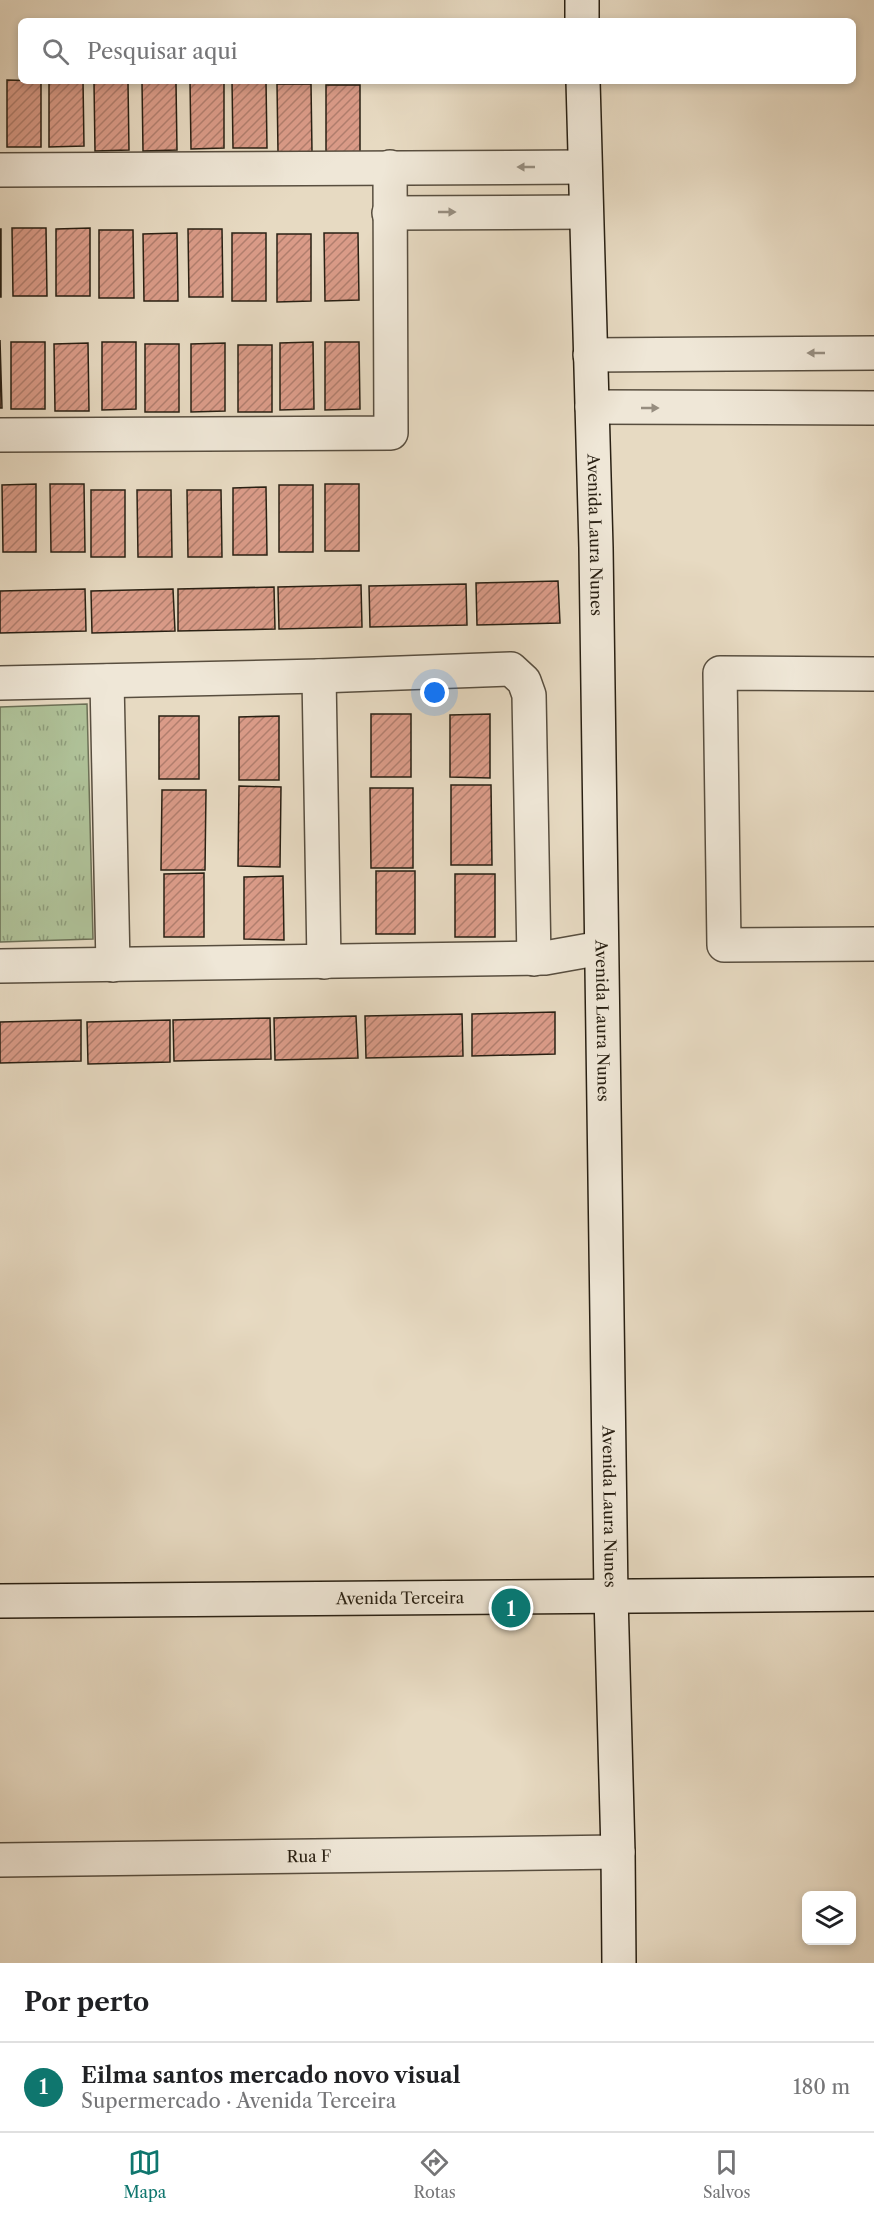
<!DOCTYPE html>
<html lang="pt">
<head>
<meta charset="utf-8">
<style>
  body { margin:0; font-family:"Libre Caslon Text",serif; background:#f2f2f2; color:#202124 }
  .controls { position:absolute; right:18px; bottom:18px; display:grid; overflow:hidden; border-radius:9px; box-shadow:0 3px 9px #0003 }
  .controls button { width:54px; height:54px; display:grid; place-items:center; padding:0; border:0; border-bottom:2px solid #e0e0e0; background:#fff; color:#202124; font:30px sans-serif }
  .you { position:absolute; left:435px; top:693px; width:21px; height:21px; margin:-15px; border:4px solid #fff; border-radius:50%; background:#1a73e8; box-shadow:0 0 0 9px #1a73e833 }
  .badge { display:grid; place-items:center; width:39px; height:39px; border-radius:50%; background:#0f766e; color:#fff; font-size:20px; font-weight:700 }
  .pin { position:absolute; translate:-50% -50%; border:3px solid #fff; box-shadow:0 2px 6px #0006 }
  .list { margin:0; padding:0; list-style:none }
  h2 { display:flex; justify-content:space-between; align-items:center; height:78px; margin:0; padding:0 24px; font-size:26px }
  h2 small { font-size:20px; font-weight:400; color:#757577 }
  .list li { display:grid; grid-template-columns:39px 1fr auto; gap:18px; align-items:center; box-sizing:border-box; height:90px; padding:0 24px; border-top:2px solid #e0e0e0 }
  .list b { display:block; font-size:22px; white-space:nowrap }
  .list p { margin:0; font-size:20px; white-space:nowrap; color:#757577 }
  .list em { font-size:20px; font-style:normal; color:#757577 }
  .icon { flex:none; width:33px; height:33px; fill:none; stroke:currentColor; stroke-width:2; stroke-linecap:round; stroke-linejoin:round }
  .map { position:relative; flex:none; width:874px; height:1963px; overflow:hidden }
  .search { position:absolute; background:#fff; box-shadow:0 3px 9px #0003; left:18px; right:18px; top:18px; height:66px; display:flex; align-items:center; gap:15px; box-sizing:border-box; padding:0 21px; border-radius:9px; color:#757577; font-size:22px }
  .sheet { height:168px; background:#fff }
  nav { display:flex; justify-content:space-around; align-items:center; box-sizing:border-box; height:84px; border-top:2px solid #e0e0e0; background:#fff; font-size:16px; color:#757577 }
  nav a { display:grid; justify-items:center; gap:3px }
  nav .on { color:#0f766e }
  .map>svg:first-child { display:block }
  .park { fill:url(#park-tufts); stroke:#6c7056; stroke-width:1.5 }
  .building { fill:url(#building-hatch); stroke:#292013; stroke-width:1.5 }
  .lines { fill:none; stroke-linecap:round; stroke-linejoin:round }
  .street-casing { stroke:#584e3f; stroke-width:36 }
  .secondary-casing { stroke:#292013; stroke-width:36 }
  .street { stroke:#efe7d7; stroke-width:33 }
  .secondary { stroke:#efe7d7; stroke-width:33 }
  .oneway { fill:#968d7f }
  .labels { text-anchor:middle; stroke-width:4.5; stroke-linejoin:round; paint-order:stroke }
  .street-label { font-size:16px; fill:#292013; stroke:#efe7d7 }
</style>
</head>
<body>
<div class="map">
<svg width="874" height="1963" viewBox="0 0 874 1963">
  <defs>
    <pattern id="park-tufts" width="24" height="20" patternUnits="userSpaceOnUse" patternTransform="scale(1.5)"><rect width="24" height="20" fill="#afc198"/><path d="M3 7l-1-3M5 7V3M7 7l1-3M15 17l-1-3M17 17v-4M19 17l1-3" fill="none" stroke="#8e9c7b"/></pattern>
    <pattern id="building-hatch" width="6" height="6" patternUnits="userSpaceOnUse" patternTransform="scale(1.5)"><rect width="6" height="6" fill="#da9b88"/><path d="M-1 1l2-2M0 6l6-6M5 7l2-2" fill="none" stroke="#b17e6e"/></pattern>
  </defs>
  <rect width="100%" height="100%" fill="#e7dac2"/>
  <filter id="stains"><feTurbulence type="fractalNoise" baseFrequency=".00333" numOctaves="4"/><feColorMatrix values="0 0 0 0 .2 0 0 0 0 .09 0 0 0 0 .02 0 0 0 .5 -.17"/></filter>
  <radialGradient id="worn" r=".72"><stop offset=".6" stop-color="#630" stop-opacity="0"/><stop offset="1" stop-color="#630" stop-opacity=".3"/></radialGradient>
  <path class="park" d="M87 704 93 939 0 942V707Z"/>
  <g class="building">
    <path d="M7 80 41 81V147H7Z"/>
    <path d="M49 81H83L84 146 49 147Z"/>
    <path d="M190 81H224V148L191 149Z"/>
    <path d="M232 81H266L267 148H233Z"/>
    <path d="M94 83H128L129 150 95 151Z"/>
    <path d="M142 83H176L177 150 143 151Z"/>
    <path d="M277 84H311L312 152H278Z"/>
    <rect x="326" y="85" width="34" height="67"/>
    <path d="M12 228H46L47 296H13Z"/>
    <path d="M90 228V296H56V229Z"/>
    <rect x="0" y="229" width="1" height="68"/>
    <path d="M188 229H222L223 297H189Z"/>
    <path d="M99 230H133L134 298H99Z"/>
    <path d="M177 233 178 301H144L143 234Z"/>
    <rect x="232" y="233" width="34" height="68"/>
    <path d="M324 233H358L359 300 325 301Z"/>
    <path d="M277 234H311V301L277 302Z"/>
    <path d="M0 340 2 408H0Z"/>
    <rect x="11" y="342" width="34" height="67"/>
    <path d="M102 342H136V409L102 410Z"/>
    <path d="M313 342 314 409 280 410V343Z"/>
    <path d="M325 342H359L360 409 325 410Z"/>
    <path d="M88 343 89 411H55L54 344Z"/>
    <path d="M225 343V411L191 412V344Z"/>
    <rect x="145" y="344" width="34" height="68"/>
    <rect x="238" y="345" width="34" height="67"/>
    <path d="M36 484V552H3L2 485Z"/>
    <path d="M50 484H84L85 552H51Z"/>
    <rect x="325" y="484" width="34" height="67"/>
    <rect x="279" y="485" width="34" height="67"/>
    <path d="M266 487 267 555H233V488Z"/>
    <rect x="91" y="490" width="34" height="67"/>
    <path d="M137 490H171L172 557H138Z"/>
    <path d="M187 490H221L222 557H188Z"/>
    <path d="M558 581 560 623 477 625 476 583Z"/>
    <path d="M466 584 467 625 370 627 369 586Z"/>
    <path d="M361 585 362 627 279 629 278 587Z"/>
    <path d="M274 587 275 629 178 631V589Z"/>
    <path d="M85 589 86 631 0 633V591Z"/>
    <path d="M173 589 175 631 92 633 91 591Z"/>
    <rect x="371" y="714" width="40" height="63"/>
    <path d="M490 714V778L450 777V715Z"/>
    <rect x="159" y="716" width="40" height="63"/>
    <path d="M279 716V780H239V717Z"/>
    <path d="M451 785H491L492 865H451Z"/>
    <path d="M239 786 281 787 280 867 238 866Z"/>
    <path d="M370 788H413V868H371Z"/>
    <path d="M162 790H206L205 870H161Z"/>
    <rect x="376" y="871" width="39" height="63"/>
    <path d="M204 873V937H164V874Z"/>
    <rect x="455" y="874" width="40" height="63"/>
    <path d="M283 876 284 940 244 939V877Z"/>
    <path d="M555 1012V1054L472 1056V1014Z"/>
    <path d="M462 1014 463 1056 366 1058 365 1016Z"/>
    <path d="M356 1016 358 1058 275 1060 274 1018Z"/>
    <path d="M270 1018 271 1059 174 1061 173 1020Z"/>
    <path d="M81 1020V1061L0 1063V1022Z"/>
    <path d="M170 1020V1062L88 1064 87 1022Z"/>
  </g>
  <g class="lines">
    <g class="street-casing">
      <g id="street">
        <path d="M0 170 584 167"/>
        <path d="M389 213 586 212"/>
        <path d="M590 355 874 353"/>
        <path d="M592 407 874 408"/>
        <path d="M0 435 391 433 390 167"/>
        <path d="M874 674 720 673 724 945 874 944"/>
        <path d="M319 676 324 962"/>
        <path d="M107 681 113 965"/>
        <path d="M0 683 319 676 511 669 524 681 529 695 534 959"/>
        <path d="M0 966 545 958 601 948"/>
        <path id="s1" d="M0 1860 618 1852"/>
      </g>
    </g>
    <g class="secondary-casing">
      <g id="secondary">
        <path d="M582 0V21"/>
        <path id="s2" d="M583 81 596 548 611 1596 618 1852 619 1963"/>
        <path id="s3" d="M0 1601 874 1594"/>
      </g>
    </g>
    <use href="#street" class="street"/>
    <use href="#secondary" class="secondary"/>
  </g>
  <defs><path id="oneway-solid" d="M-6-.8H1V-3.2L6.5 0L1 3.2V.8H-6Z" transform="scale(1.5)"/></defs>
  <g class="oneway">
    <use href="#oneway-solid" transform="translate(526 167) rotate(180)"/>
    <use href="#oneway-solid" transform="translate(447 212)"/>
    <use href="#oneway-solid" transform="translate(816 353) rotate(180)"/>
    <use href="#oneway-solid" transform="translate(650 408)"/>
  </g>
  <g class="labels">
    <g class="street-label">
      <text dy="6" stroke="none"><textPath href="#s2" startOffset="454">Avenida Laura Nunes</textPath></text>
      <text dy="6" stroke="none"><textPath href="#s2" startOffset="940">Avenida Laura Nunes</textPath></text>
      <text dy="6" stroke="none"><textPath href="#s2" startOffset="1426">Avenida Laura Nunes</textPath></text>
      <text dy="6" stroke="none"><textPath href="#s3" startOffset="400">Avenida Terceira</textPath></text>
      <text dy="6" stroke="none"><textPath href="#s1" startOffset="309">Rua F</textPath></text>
    </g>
  </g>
  <rect width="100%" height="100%" filter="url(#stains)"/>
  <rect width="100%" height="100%" fill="url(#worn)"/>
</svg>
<div class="controls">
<button><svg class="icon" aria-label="layers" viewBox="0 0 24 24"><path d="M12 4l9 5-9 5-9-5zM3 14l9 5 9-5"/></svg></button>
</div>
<div class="you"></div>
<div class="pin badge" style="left:511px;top:1608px">1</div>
<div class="search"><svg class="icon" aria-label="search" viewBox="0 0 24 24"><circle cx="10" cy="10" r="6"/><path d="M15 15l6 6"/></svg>Pesquisar aqui</div>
</div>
<section class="sheet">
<h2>Por perto<small></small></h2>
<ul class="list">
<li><span class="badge">1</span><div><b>Eilma santos mercado novo visual</b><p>Supermercado · Avenida Terceira</p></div><em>180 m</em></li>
</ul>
</section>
<nav>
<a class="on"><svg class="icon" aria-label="map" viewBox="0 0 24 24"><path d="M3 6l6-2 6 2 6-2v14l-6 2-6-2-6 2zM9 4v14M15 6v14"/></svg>Mapa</a>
<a><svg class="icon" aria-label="directions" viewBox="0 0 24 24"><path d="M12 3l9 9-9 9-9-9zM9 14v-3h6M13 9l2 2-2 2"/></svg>Rotas</a>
<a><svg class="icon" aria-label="saved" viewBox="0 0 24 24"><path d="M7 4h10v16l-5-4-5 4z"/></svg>Salvos</a>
</nav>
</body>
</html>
